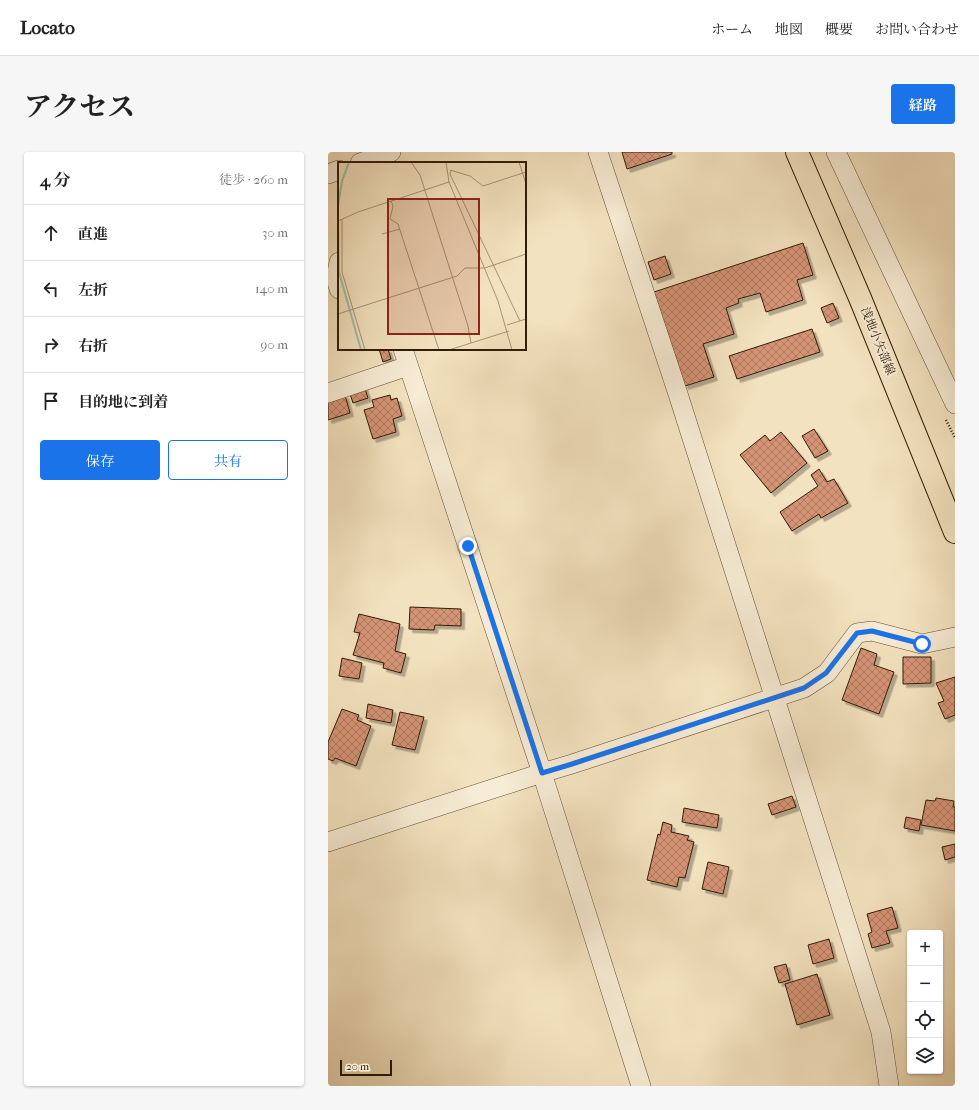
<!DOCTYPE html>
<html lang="ja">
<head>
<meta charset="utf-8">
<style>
  body { margin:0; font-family:"IM FELL French Canon","Noto Serif JP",serif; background:#f6f6f6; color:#222 }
  .controls { position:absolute; right:12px; bottom:12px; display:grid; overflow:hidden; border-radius:4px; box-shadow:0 1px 3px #0004 }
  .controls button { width:36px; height:36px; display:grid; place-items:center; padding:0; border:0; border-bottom:1px solid #e0e0e0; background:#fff; color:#222; font:20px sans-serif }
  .scale { position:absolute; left:12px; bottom:10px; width:52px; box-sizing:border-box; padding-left:4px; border:2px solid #321c05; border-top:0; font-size:11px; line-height:14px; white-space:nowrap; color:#321c05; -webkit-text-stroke:3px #f7ecd5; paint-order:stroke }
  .stop { position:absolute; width:12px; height:12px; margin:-9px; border:3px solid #1a73e8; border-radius:50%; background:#fff }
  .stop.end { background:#1a73e8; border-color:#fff; box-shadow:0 1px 4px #0008 }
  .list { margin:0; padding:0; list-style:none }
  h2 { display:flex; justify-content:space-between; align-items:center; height:52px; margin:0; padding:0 16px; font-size:17px }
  h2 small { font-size:13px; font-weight:400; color:#767676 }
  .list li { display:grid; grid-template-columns:26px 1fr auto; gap:12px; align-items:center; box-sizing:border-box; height:56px; padding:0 16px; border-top:1px solid #e0e0e0 }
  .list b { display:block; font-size:15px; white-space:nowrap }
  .list em { font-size:13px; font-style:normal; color:#767676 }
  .actions { display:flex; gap:8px; padding:12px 16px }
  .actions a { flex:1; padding:9px 0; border:1px solid #1a73e8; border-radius:4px; text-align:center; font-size:14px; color:#1a73e8 }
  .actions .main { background:#1a73e8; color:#fff }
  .icon { flex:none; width:22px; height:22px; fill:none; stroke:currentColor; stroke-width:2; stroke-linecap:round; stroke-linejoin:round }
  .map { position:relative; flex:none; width:627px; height:934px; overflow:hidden; border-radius:4px }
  header { display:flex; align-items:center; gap:24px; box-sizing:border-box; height:56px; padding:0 20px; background:#fff; border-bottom:1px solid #e0e0e0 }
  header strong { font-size:19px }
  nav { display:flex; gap:22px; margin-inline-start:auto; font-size:14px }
  .intro { display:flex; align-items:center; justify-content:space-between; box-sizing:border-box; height:96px; padding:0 24px }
  h1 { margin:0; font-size:28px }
  .button { padding:10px 18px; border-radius:4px; background:#1a73e8; color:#fff; font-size:14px; font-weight:700 }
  main { display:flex; gap:24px; padding:0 24px }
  aside { flex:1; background:#fff; border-radius:4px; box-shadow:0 1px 3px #0004 }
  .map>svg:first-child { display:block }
  .building { fill:url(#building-cross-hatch); stroke:#321c05; filter:url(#shadow) }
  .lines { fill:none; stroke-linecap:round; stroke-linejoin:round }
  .minor-casing { stroke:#624e34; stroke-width:20 }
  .major-casing { stroke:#321c05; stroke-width:24 }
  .path { stroke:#321c05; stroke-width:2.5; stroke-dasharray:1 2; stroke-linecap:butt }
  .minor { stroke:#f7ecd5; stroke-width:19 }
  .major { stroke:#f3e2bf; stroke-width:22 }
  .route { stroke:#1a73e8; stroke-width:5 }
  .labels { text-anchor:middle; stroke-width:4; stroke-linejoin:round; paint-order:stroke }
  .street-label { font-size:12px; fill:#321c05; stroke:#f7ecd5 }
  .inset-river { fill:none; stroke:#9dbfac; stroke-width:2 }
  .inset-road { fill:none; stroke:#a69375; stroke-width:1 }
  .view { fill:#8f2418; fill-opacity:0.15; stroke:#8f2418; stroke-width:2 }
  .inset-edge { fill:none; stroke:#321c05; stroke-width:2 }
</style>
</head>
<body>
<header>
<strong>Locato</strong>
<nav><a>ホーム</a><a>地図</a><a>概要</a><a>お問い合わせ</a></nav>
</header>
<div class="intro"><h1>アクセス</h1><a class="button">経路</a></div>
<main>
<aside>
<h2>4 分<small>徒歩 · 260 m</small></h2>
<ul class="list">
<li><svg class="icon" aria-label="ahead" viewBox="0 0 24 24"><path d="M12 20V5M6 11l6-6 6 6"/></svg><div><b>直進</b></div><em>30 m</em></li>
<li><svg class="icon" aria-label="left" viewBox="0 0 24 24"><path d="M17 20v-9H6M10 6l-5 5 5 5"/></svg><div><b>左折</b></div><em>140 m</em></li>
<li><svg class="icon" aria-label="right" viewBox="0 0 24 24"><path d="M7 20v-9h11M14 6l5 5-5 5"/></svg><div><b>右折</b></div><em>90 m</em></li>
<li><svg class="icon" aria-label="arrive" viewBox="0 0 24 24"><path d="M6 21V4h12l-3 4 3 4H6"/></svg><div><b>目的地に到着</b></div></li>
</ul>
<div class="actions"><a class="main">保存</a><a>共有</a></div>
</aside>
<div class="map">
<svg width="627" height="934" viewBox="0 0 627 934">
  <defs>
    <pattern id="building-cross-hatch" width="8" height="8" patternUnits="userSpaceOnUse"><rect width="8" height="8" fill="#d69476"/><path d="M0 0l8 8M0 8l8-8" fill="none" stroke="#ae785f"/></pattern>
    <filter id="shadow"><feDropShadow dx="3.5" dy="3.5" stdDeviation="0" flood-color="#0004"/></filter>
  </defs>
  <rect width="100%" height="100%" fill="#f3e2bf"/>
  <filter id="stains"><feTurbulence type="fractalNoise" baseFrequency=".005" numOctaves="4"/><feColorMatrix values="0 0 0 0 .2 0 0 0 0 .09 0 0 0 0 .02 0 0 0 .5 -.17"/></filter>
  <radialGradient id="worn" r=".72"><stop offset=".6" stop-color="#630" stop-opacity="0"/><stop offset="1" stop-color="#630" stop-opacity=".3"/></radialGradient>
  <g class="building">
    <path d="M294 0H344V2L299 17Z"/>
    <path d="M475 91 485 123 469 128 475 148 438 160 432 141 410 147 411 151 398 156 406 182 375 192 386 225 357 234 326 140Z"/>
    <path d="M337 104 343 122 326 128 320 110Z"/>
    <path d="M505 151 511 166 499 171 493 156Z"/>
    <path d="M484 177 492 200 409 227 401 204Z"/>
    <path d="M51 197H60L63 207 55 210Z"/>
    <path d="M36 234 40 246 25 251 21 239Z"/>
    <path d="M17 243 22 261 0 268V248Z"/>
    <path d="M62 243 63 248 69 246 74 264 65 267 68 280 45 287 36 258 46 255 44 248Z"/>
    <path d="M486 277 500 299 487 306 474 284Z"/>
    <path d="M453 280 479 311 443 341 412 303 437 283 442 289Z"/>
    <path d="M491 317 499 330 506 327 520 351 493 366 491 362 464 379 452 360 490 334 483 323Z"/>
    <path d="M82 455 133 457V474L107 473 106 478 81 477Z"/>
    <path d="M31 462 72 472 67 499 78 502 73 521 55 516 56 511 25 503 32 481 26 480Z"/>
    <path d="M533 496 549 502 546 513 566 520 551 562 514 548Z"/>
    <path d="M575 505H603V531L575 532Z"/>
    <path d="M14 506 34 511 31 527 11 524Z"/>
    <path d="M627 525V563L617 567 610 551 616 549 608 531Z"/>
    <path d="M40 552 65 558 63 571 38 566Z"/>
    <path d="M14 557 31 563 29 568 43 574 28 614 7 606 5 609 0 607V590Z"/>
    <path d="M72 560 96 565 87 598 64 593Z"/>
    <path d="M464 644 468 655 444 663 440 652Z"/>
    <path d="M608 646 626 649 625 655H627V679L593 673 598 648 607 649Z"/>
    <path d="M356 656 391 663 389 676 354 670Z"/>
    <path d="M578 665 593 668 591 679 576 676Z"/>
    <path d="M335 670 344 673 343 680 361 684 359 688 366 690 357 726 351 725 349 735 319 728 330 682 332 683Z"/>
    <path d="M627 692V705L617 708 614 695Z"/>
    <path d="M380 710 401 715 395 742 374 737Z"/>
    <path d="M564 755 570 776 558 779 562 791 544 796 540 782 544 780 539 762Z"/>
    <path d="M501 787 506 806 485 812 480 793Z"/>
    <path d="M458 812 462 828 451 831 446 815Z"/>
    <path d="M489 822 502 863 469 873 457 832Z"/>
  </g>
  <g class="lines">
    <g class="minor-casing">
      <g id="minor">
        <path d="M270 0 350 242 553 880 561 934"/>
        <path d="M508 0 627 252"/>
        <path d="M32 11 63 0"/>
        <path d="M0 22 11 18"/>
        <path d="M11 110 8 126 11 137"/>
        <path d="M75 197 214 621 313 934"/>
        <path d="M0 241 80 214"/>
        <path d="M0 690 214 621 244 612 476 536 499 521 529 481 544 479 594 492 627 485"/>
      </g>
    </g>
    <g class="major-casing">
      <path id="major" d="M469 0 532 146 627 380"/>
    </g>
    <path class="path" d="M618 268 627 286"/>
    <use href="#minor" class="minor"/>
    <use href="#major" class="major"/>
  </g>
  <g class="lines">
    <path class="route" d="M140 394 214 621 244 612 476 536 498 521 529 481 544 479 594 492"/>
  </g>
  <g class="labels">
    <g class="street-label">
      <text transform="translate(550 189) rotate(68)" y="4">浅地小矢部線</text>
    </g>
  </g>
  <g transform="translate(10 10)">
    <rect width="188" height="188" fill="#f3e2bf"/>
    <path class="inset-river" d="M0 44 4 19 11 0M0 61 1 110 23 188"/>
    <path class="inset-road" d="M73 0 82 13 130 164 133 181M108 0 111 20 160 139 174 188M181 0 188 22M112 8 132 14 145 24 188 10M113 8 112 12 182 159M53 39 55 44 52 57 60 62 101 188M4 57V110L27 188M0 59 20 50 111 20M44 72 62 67M0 152 119 114 127 106H147L188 92M169 163 188 157M111 188 171 169"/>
    <path class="view" d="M50 37H141V172H50Z"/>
    <rect width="188" height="188" class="inset-edge"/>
  </g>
  <rect width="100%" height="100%" filter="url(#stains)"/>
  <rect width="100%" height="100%" fill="url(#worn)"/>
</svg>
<div class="controls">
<button>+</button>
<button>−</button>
<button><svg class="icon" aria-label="locate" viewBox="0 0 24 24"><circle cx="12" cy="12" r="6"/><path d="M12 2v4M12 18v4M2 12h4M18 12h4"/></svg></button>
<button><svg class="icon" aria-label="layers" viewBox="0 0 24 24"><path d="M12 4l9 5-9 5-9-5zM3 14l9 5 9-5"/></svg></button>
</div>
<div class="scale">20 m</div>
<div class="stop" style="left:594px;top:492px"></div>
<div class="stop end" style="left:140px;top:394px"></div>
</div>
</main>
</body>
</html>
